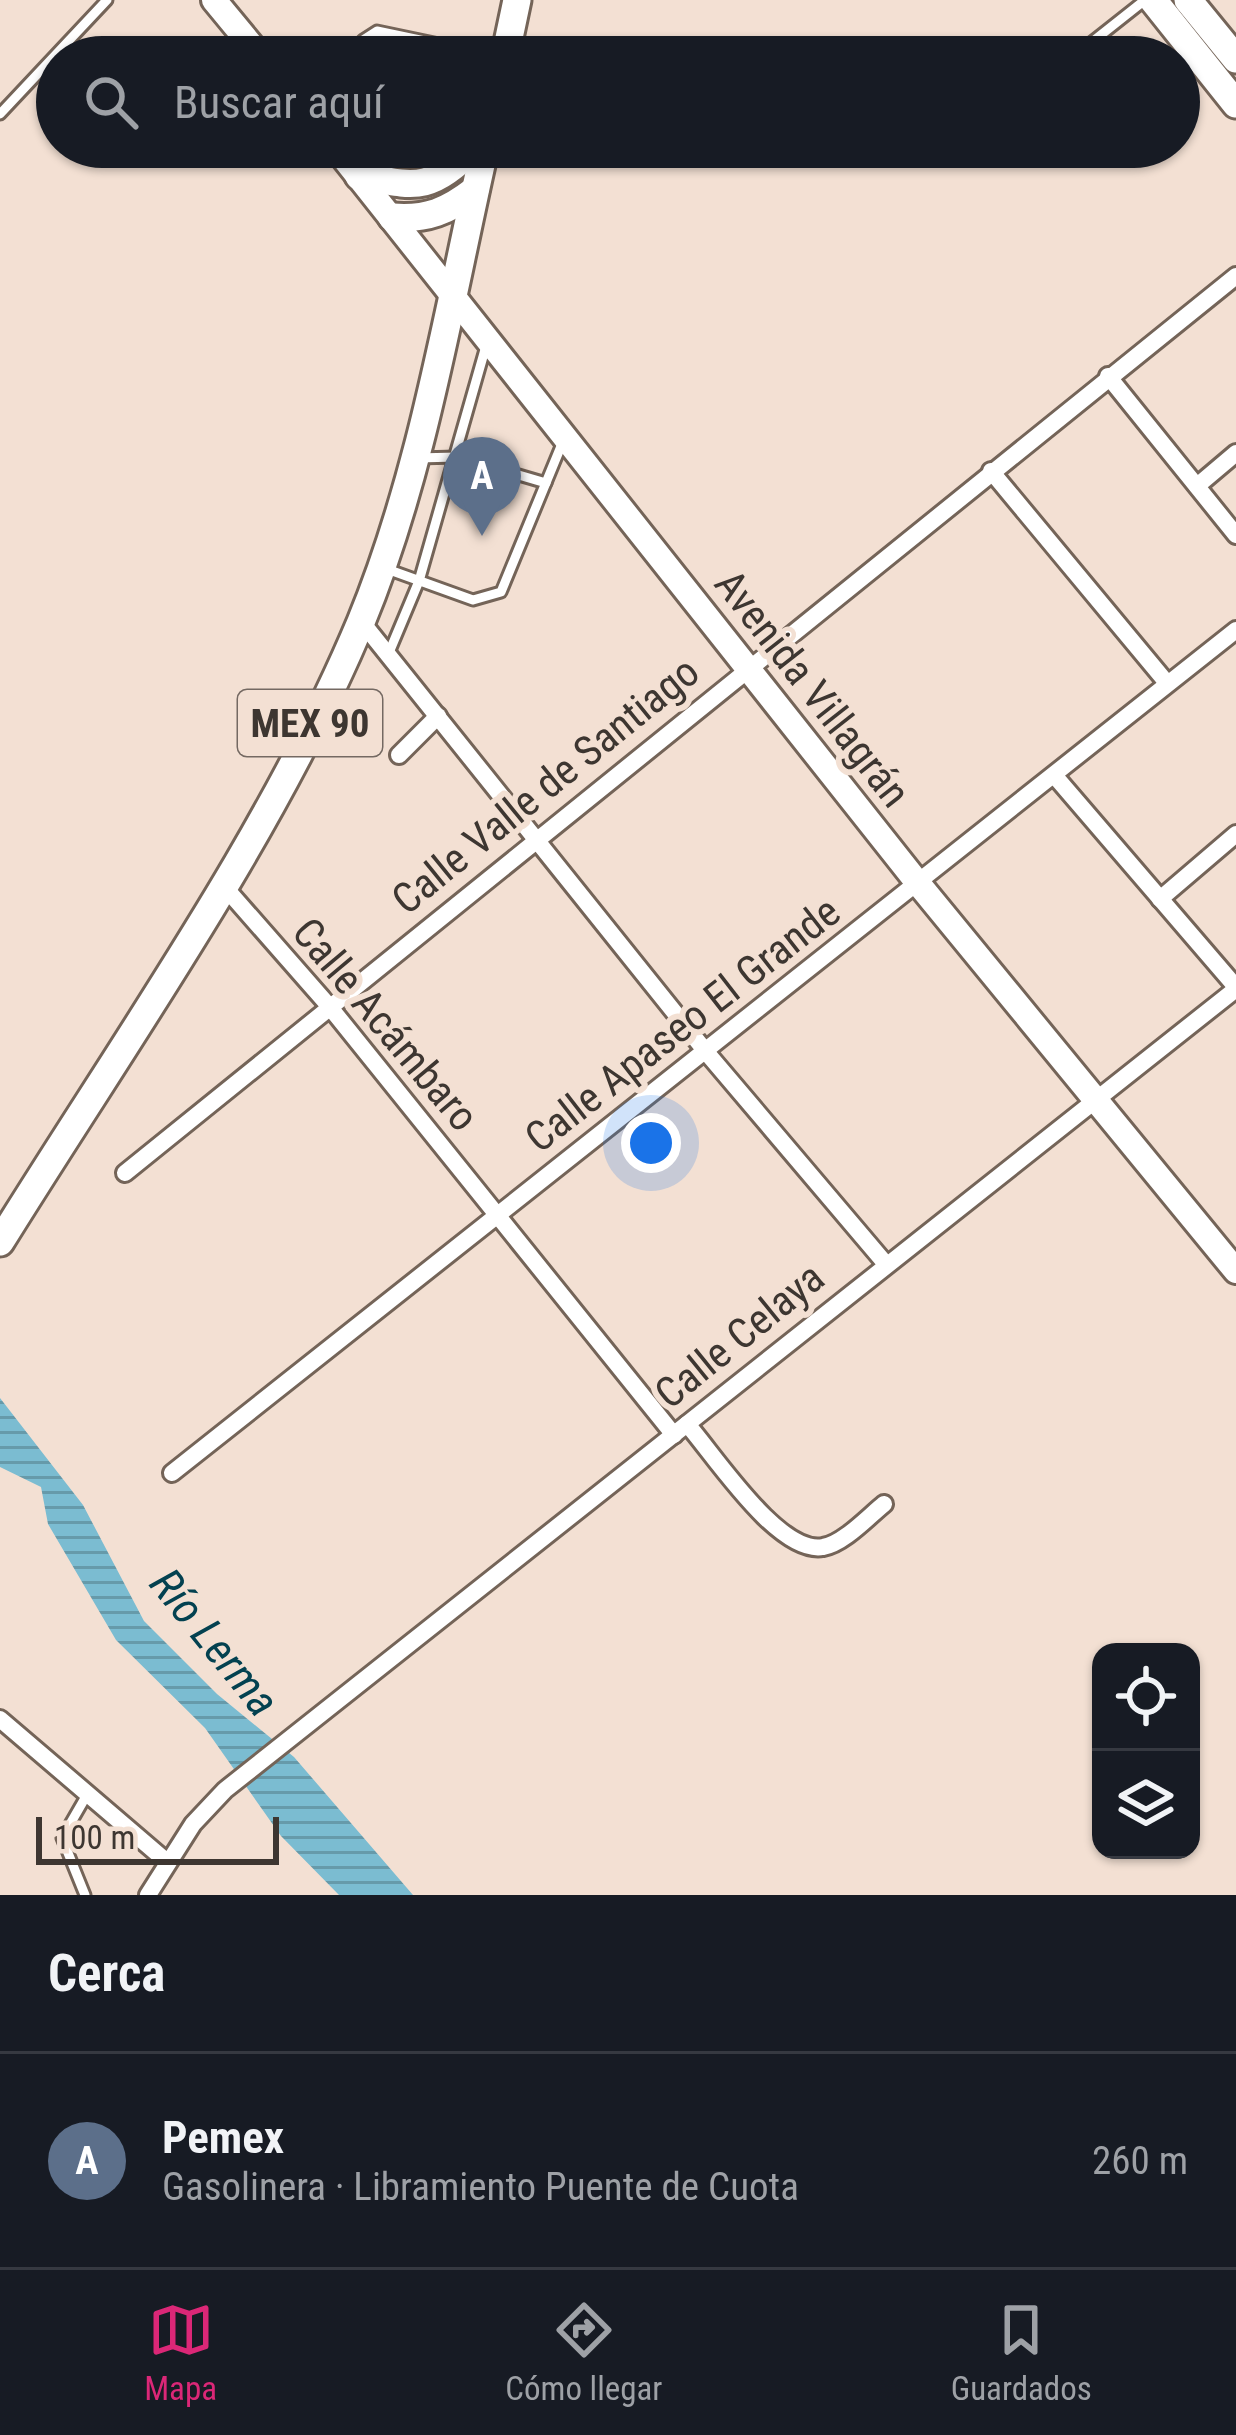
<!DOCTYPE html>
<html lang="es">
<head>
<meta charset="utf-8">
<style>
  body { margin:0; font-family:"Roboto Condensed",sans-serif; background:#242831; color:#f1f3f6 }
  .controls { position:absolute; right:36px; bottom:36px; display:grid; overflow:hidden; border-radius:24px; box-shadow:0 3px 9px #0004 }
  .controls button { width:108px; height:108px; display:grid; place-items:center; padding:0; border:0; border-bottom:3px solid #363941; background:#171b24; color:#f1f3f6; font:60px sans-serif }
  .scale { position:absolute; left:36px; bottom:30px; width:243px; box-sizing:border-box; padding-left:12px; border:6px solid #3d3631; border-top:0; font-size:33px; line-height:42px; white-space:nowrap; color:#3d3631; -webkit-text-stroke:9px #f3e0d3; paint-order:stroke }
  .you { position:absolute; left:651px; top:1143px; width:42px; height:42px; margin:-30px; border:9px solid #fff; border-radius:50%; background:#1a73e8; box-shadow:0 0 0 18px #1a73e833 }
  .badge { display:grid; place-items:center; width:78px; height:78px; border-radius:50%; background:#db2777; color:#fff; font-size:39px; font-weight:700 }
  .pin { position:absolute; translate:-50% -99px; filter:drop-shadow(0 3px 6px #0008) }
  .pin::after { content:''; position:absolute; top:63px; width:42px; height:36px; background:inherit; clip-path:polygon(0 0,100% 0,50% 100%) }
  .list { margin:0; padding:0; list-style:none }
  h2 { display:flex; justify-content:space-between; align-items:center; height:156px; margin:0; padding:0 48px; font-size:51px }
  h2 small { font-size:39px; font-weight:400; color:#9ea1a6 }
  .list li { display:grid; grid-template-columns:78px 1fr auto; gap:36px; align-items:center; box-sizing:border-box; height:216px; padding:0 48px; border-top:3px solid #363941 }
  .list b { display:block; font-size:45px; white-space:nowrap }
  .list p { margin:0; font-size:39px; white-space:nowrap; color:#9ea1a6 }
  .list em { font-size:39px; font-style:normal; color:#9ea1a6 }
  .icon { flex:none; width:66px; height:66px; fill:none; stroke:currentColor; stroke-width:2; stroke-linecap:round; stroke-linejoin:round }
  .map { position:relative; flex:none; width:1236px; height:1895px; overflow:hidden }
  .search { position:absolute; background:#171b24; box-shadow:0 3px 9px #0004; left:36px; right:36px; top:36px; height:132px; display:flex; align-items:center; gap:30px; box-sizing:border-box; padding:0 42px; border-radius:66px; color:#9ea1a6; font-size:45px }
  .sheet { height:372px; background:#171b24 }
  nav { display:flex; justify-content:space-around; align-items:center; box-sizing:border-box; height:168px; border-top:3px solid #363941; background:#171b24; font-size:33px; color:#9ea1a6 }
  nav a { display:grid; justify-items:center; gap:6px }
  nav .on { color:#db2777 }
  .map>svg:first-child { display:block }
  .water { fill:url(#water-rules) }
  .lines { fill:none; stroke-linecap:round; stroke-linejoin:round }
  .lane-casing { stroke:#746458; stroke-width:15 }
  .street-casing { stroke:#746458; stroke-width:22 }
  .secondary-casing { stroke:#746458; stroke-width:30 }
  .primary-casing { stroke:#746458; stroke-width:33 }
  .lane { stroke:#fff; stroke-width:9 }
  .street { stroke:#fff; stroke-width:16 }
  .secondary { stroke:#fff; stroke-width:24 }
  .primary { stroke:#fff; stroke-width:27 }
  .labels { text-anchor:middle; stroke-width:12; stroke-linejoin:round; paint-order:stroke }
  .shield { fill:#f3e0d3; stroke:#746962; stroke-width:3 }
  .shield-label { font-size:39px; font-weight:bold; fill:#3d3631 }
  .street-label { font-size:42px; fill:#3d3631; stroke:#f3e0d3 }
  .water-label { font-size:45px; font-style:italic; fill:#034150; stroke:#f3e0d3 }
</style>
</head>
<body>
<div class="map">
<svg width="1236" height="1895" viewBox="0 0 1236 1895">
  <defs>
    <pattern id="water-rules" width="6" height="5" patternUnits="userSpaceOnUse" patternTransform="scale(3)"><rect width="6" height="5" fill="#7bbcd1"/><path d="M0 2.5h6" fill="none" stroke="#669aaa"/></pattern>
  </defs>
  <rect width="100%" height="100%" fill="#f3e0d3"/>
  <path class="water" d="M0 1398 83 1505 144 1621 217 1694 294 1757 413 1895H339L281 1836 205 1728 116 1640 48 1524 41 1487 0 1467Z"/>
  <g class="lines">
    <g class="lane-casing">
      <g id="lane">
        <path d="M358 57 363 40 377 31 501 57"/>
        <path d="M1073 57 1145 0"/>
        <path d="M0 114 107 0"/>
        <path d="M417 458 457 457 546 483"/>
        <path d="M384 568 473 600 501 592 564 439"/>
        <path d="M388 655 419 581 486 346"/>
        <path d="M85 1895 62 1838 88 1793"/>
      </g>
    </g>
    <g class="street-casing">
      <g id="street">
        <path d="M1108 376 1236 535"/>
        <path d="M991 471 1167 683"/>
        <path d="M1197 486 1236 453"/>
        <path d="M361 621 707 1053 885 1263"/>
        <path d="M399 755 438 716"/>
        <path d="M1054 775 1236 987"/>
        <path d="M222 884 329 1006 674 1435"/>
        <path d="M1160 899 1236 834"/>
        <path d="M125 1173 1236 276"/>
        <path d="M687 1424C715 1456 779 1555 823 1547 843 1544 868 1517 884 1504"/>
        <path d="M172 1473 1236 630"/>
        <path d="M0 1719 166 1861"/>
        <path d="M148 1895 193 1824 225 1790 1236 989"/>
      </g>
    </g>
    <g class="secondary-casing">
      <g id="secondary">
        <path d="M214 0 261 57"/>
        <path d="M335 147 917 882 1236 1271"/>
      </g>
    </g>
    <g class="primary-casing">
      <g id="primary">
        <path d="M1153 0 1236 104"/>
        <path d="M1188 0 1236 59"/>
        <path d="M505 57 517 0"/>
        <path d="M359 176C419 187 428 192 475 147"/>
        <path d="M392 217C427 220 448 211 475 190"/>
        <path d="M0 1242C122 1045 272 835 361 622 423 472 449 305 485 147"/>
      </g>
    </g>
    <use href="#lane" class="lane"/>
    <use href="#street" class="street"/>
    <use href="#secondary" class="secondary"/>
    <use href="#primary" class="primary"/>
  </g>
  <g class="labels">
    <rect class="shield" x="238" y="690" width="144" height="66" rx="9"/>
    <g class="shield-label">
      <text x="310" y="737">MEX 90</text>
    </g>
    <g class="street-label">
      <text transform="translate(813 688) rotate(52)" y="15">Avenida Villagrán</text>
      <text transform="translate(545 785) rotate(-39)" y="15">Calle Valle de Santiago</text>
      <text transform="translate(386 1024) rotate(50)" y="15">Calle Acámbaro</text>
      <text transform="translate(682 1024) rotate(-38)" y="15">Calle Apaseo El Grande</text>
      <text transform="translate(739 1335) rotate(-39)" y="15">Calle Celaya</text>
    </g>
    <g class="water-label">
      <text transform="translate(215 1642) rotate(51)" y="16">Río Lerma</text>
    </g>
  </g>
</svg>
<div class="controls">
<button><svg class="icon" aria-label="locate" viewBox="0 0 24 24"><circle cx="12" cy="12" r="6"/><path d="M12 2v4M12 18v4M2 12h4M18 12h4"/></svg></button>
<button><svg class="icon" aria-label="layers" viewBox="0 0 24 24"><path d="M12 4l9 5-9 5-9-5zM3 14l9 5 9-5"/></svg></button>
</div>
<div class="scale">100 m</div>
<div class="you"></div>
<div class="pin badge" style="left:482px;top:536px;background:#5c6f8a">A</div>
<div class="search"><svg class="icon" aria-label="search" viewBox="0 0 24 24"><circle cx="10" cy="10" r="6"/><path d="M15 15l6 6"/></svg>Buscar aquí</div>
</div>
<section class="sheet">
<h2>Cerca<small></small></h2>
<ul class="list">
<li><span class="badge" style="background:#5c6f8a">A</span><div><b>Pemex</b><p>Gasolinera · Libramiento Puente de Cuota</p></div><em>260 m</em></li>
</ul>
</section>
<nav>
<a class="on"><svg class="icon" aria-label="map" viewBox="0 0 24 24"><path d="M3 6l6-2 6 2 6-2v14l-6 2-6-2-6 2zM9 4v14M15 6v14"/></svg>Mapa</a>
<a><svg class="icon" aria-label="directions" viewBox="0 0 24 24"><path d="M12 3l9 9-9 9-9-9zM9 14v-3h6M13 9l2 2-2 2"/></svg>Cómo llegar</a>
<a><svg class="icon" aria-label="saved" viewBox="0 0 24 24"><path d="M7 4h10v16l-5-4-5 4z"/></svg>Guardados</a>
</nav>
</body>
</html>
